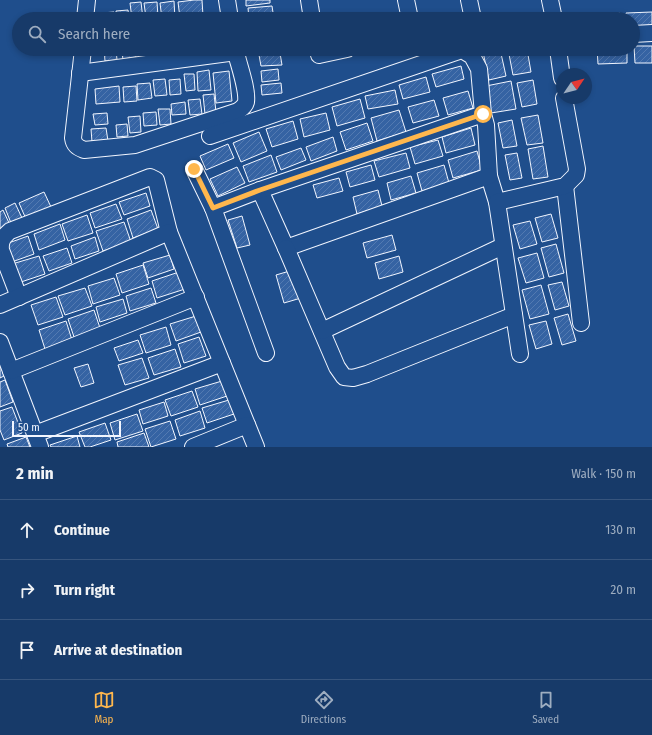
<!DOCTYPE html>
<html lang="en">
<head>
<meta charset="utf-8">
<style>
  body { margin:0; font-family:"Fira Sans Condensed",sans-serif; background:#20416f; color:#f1f3f6 }
  .compass { position:absolute; left:556px; top:68px; width:36px; height:36px; border-radius:50%; background:#173a69; box-shadow:0 2px 6px #0003; rotate:55deg }
  .scale { position:absolute; left:12px; bottom:10px; width:109px; box-sizing:border-box; padding-left:4px; border:2px solid #f2f6ff; border-top:0; font-size:11px; line-height:14px; white-space:nowrap; color:#f2f6ff; -webkit-text-stroke:3px #1f4e8c; paint-order:stroke }
  .stop { position:absolute; width:12px; height:12px; margin:-9px; border:3px solid #ffb74d; border-radius:50%; background:#fff }
  .stop.end { background:#ffb74d; border-color:#fff; box-shadow:0 1px 4px #0008 }
  .list { margin:0; padding:0; list-style:none }
  h2 { display:flex; justify-content:space-between; align-items:center; height:52px; margin:0; padding:0 16px; font-size:17px }
  h2 small { font-size:13px; font-weight:400; color:#9eadc0 }
  .list li { display:grid; grid-template-columns:26px 1fr auto; gap:12px; align-items:center; box-sizing:border-box; height:60px; padding:0 16px; border-top:1px solid #36547d }
  .list b { display:block; font-size:15px; white-space:nowrap }
  .list em { font-size:13px; font-style:normal; color:#9eadc0 }
  .icon { flex:none; width:22px; height:22px; fill:none; stroke:currentColor; stroke-width:2; stroke-linecap:round; stroke-linejoin:round }
  .map { position:relative; flex:none; width:652px; height:447px; overflow:hidden }
  .search { position:absolute; background:#173a69; box-shadow:0 2px 6px #0003; left:12px; right:12px; top:12px; height:44px; display:flex; align-items:center; gap:10px; box-sizing:border-box; padding:0 14px; border-radius:22px; color:#9eadc0; font-size:15px }
  .sheet { height:232px; background:#173a69 }
  nav { display:flex; justify-content:space-around; align-items:center; box-sizing:border-box; height:56px; border-top:1px solid #36547d; background:#173a69; font-size:11px; color:#9eadc0 }
  nav a { display:grid; justify-items:center; gap:2px }
  nav .on { color:#ffb74d }
  .map>svg:first-child { display:block }
  .building { fill:url(#building-hatch); stroke:#f2f6ff }
  .lines { fill:none; stroke-linecap:round; stroke-linejoin:round }
  .minor-casing { stroke:#f2f6ff; stroke-width:18 }
  .minor { stroke:#1f4e8c; stroke-width:16 }
  .route { stroke:#ffb74d; stroke-width:5 }
</style>
</head>
<body>
<div class="map">
<svg width="652" height="447" viewBox="0 0 652 447">
  <defs>
    <pattern id="building-hatch" width="6" height="6" patternUnits="userSpaceOnUse"><rect width="6" height="6" fill="#3563a3"/><path d="M-1 1l2-2M0 6l6-6M5 7l2-2" fill="none" stroke="#537ab1"/></pattern>
  </defs>
  <rect width="100%" height="100%" fill="#1f4e8c"/>
  <g class="building">
    <path d="M194 0H202L203 16 180 18 178 2Z"/>
    <path d="M246 0H270V3L246 6Z"/>
    <path d="M174 1 175 19H162L160 3Z"/>
    <path d="M141 2 143 19H132L130 3Z"/>
    <path d="M157 2 158 17 146 18 144 3Z"/>
    <path d="M272 6 274 19H249L248 8Z"/>
    <path d="M128 10 129 19H117L116 11Z"/>
    <path d="M114 12V19H103L102 13Z"/>
    <path d="M652 12V27L633 28V19H626V13Z"/>
    <path d="M620 13V19H590V14Z"/>
    <path d="M634 46H652V63H635Z"/>
    <path d="M104 49H116L117 60 105 61Z"/>
    <path d="M121 49H135L136 57 123 59Z"/>
    <path d="M137 49H150L151 54 138 55Z"/>
    <path d="M257 49H281V50L257 52Z"/>
    <path d="M500 49 506 76 489 80 483 52Z"/>
    <path d="M508 49H527L531 72 513 75Z"/>
    <path d="M597 49H627V63L598 64Z"/>
    <path d="M280 53 282 65 261 66 259 55Z"/>
    <path d="M461 66 464 79 436 87 432 74Z"/>
    <path d="M278 69 279 80 262 82 261 71Z"/>
    <path d="M209 70 211 90 198 91 197 72Z"/>
    <path d="M229 71 232 101 216 103 213 73Z"/>
    <path d="M184 74H194L195 90 186 91Z"/>
    <path d="M426 77 430 92 403 99 399 85Z"/>
    <path d="M165 79 167 95 155 96 153 80Z"/>
    <path d="M180 79 181 94 170 95 169 80Z"/>
    <path d="M533 80 537 104 522 107 517 83Z"/>
    <path d="M511 81 516 109 491 113 486 86Z"/>
    <path d="M150 83 152 98 138 100 137 84Z"/>
    <path d="M281 83 282 93 262 95 261 85Z"/>
    <path d="M119 86 120 102 96 104 95 89Z"/>
    <path d="M136 86 137 101 124 102 123 87Z"/>
    <path d="M395 90 398 104 368 109 365 96Z"/>
    <path d="M468 91 473 108 448 115 443 98Z"/>
    <path d="M214 94 216 112 205 114 203 95Z"/>
    <path d="M200 99 202 114 190 115 188 100Z"/>
    <path d="M360 99 365 118 337 126 332 107Z"/>
    <path d="M434 100 439 116 413 123 408 107Z"/>
    <path d="M185 102 186 114 172 115 171 104Z"/>
    <path d="M158 109H170L171 124 160 125Z"/>
    <path d="M399 110 406 132 377 141 371 118Z"/>
    <path d="M156 112 157 125 144 126 143 113Z"/>
    <path d="M107 113 108 124 95 125 93 114Z"/>
    <path d="M326 113 330 130 304 137 300 119Z"/>
    <path d="M538 115 543 143 527 145 521 118Z"/>
    <path d="M140 116 141 132 130 133 128 117Z"/>
    <path d="M512 120 517 146 503 148 498 123Z"/>
    <path d="M293 121 298 139 272 147 266 129Z"/>
    <path d="M367 123 373 141 346 150 340 132Z"/>
    <path d="M127 124 128 136 117 137 116 125Z"/>
    <path d="M106 128 108 141 92 142 91 129Z"/>
    <path d="M471 128 475 145 446 153 442 137Z"/>
    <path d="M259 132 267 151 241 162 233 143Z"/>
    <path d="M333 137 337 151 311 161 306 147Z"/>
    <path d="M438 140 443 156 415 164 410 147Z"/>
    <path d="M228 144 234 158 206 170 200 156Z"/>
    <path d="M543 146 548 177 533 179 528 149Z"/>
    <path d="M301 148 306 160 281 170 276 157Z"/>
    <path d="M477 151 482 170 453 178 448 160Z"/>
    <path d="M406 153 410 168 379 177 374 161Z"/>
    <path d="M517 153 522 178 510 180 505 155Z"/>
    <path d="M271 155 277 172 249 182 243 166Z"/>
    <path d="M371 165 375 180 350 187 346 172Z"/>
    <path d="M444 165 449 183 422 191 417 173Z"/>
    <path d="M237 167 245 183 218 196 210 179Z"/>
    <path d="M411 176 416 193 391 200 387 183Z"/>
    <path d="M339 178 343 191 317 198 313 185Z"/>
    <path d="M378 190 382 206 357 214 353 197Z"/>
    <path d="M44 192 51 207 26 219 19 203Z"/>
    <path d="M146 193 150 206 124 215 119 202Z"/>
    <path d="M15 203 22 218 11 223 5 208Z"/>
    <path d="M116 204 122 219 95 228 90 213Z"/>
    <path d="M3 210 10 225 0 230V212Z"/>
    <path d="M151 210 158 229 133 238 127 219Z"/>
    <path d="M551 214 558 238 542 242 535 218Z"/>
    <path d="M87 215 93 233 68 241 62 224Z"/>
    <path d="M242 216 250 245 237 248 228 220Z"/>
    <path d="M530 221 537 244 520 249 513 225Z"/>
    <path d="M124 222 131 242 103 251 96 231Z"/>
    <path d="M60 224 65 240 39 250 34 234Z"/>
    <path d="M392 235 396 250 367 258 363 243Z"/>
    <path d="M28 236 34 254 9 263 3 245Z"/>
    <path d="M95 237 99 251 75 259 71 246Z"/>
    <path d="M556 244 564 273 549 277 541 248Z"/>
    <path d="M67 248 72 263 49 271 43 256Z"/>
    <path d="M537 253 544 278 526 283 518 258Z"/>
    <path d="M170 255 174 269 148 278 143 263Z"/>
    <path d="M39 256 45 274 18 283 12 264Z"/>
    <path d="M399 256 403 272 379 279 375 263Z"/>
    <path d="M143 265 149 284 122 293 116 274Z"/>
    <path d="M293 270 301 298 284 303 276 275Z"/>
    <path d="M179 272 185 289 157 298 152 281Z"/>
    <path d="M114 278 120 295 93 304 88 286Z"/>
    <path d="M562 282 569 306 555 310 548 285Z"/>
    <path d="M541 285 549 314 530 319 522 290Z"/>
    <path d="M85 288 92 306 65 315 58 296Z"/>
    <path d="M151 288 156 303 130 311 126 296Z"/>
    <path d="M56 297 63 317 38 325 31 305Z"/>
    <path d="M123 299 127 313 100 322 96 307Z"/>
    <path d="M94 310 101 331 75 340 68 319Z"/>
    <path d="M568 314 576 341 562 345 554 318Z"/>
    <path d="M196 316 201 332 176 341 170 324Z"/>
    <path d="M66 321 72 340 45 349 39 330Z"/>
    <path d="M546 321 552 344 536 349 529 325Z"/>
    <path d="M166 327 171 345 146 353 140 335Z"/>
    <path d="M199 337 206 356 184 363 178 344Z"/>
    <path d="M138 340 143 353 119 361 114 348Z"/>
    <path d="M175 349 181 367 154 375 148 358Z"/>
    <path d="M142 358 149 378 125 385 118 365Z"/>
    <path d="M0 364 4 376 0 378Z"/>
    <path d="M88 364 94 383 81 387 74 368Z"/>
    <path d="M5 380 13 402 0 407V382Z"/>
    <path d="M222 381 227 396 200 405 195 389Z"/>
    <path d="M192 391 198 407 171 416 165 400Z"/>
    <path d="M229 400 234 414 207 423 202 408Z"/>
    <path d="M164 402 168 416 143 424 139 410Z"/>
    <path d="M12 407 22 433 4 440 0 430V411Z"/>
    <path d="M200 411 205 428 180 436 175 420Z"/>
    <path d="M137 414 143 431 115 440 110 423Z"/>
    <path d="M170 421 176 439 151 447 145 429Z"/>
    <path d="M105 423 111 440 90 447H85L79 432Z"/>
    <path d="M144 433 149 447H118L117 442Z"/>
    <path d="M77 436 80 447H51L50 445Z"/>
    <path d="M26 437 30 447H8L7 444Z"/>
  </g>
  <g class="lines">
    <g class="minor-casing">
      <g id="minor">
        <path d="M227 0 230 19"/>
        <path d="M309 0 312 19"/>
        <path d="M406 0 410 19"/>
        <path d="M469 0 473 19"/>
        <path d="M550 0 554 19"/>
        <path d="M85 19 87 0"/>
        <path d="M633 34 652 33"/>
        <path d="M83 49 73 138C74 145 77 147 84 150L135 145 238 111C241 109 245 106 246 102 248 89 238 63 235 49"/>
        <path d="M318 49 319 55 347 49"/>
        <path d="M558 49 562 78"/>
        <path d="M80 73 236 52"/>
        <path d="M210 136 462 50 472 56 479 69 483 114 486 125 489 176 497 202"/>
        <path d="M194 169 213 208"/>
        <path d="M565 186 581 323"/>
        <path d="M260 190 286 248 489 176"/>
        <path d="M286 248 337 367 344 377 353 378 367 374 514 315"/>
        <path d="M19 297 1 250C0 241 3 237 10 231L150 177 156 180 169 232 256 447"/>
        <path d="M0 305 169 232"/>
        <path d="M322 331 503 246"/>
        <path d="M0 342 40 447"/>
        <path d="M266 353 213 208 260 190 483 114"/>
        <path d="M520 354 497 202 565 186 576 175 577 169 564 98"/>
        <path d="M11 371 196 297"/>
        <path d="M35 434 222 363"/>
        <path d="M193 447 247 425"/>
      </g>
    </g>
    <use href="#minor" class="minor"/>
  </g>
  <g class="lines">
    <path class="route" d="M194 169 213 208 260 190 483 114"/>
  </g>
</svg>
<svg class="compass" viewBox="-18 -18 36 36"><path d="M0-13l5 13h-10z" fill="#e53935"/><path d="M0 13l5-13h-10z" fill="#9eadc0"/></svg>
<div class="scale">50 m</div>
<div class="stop" style="left:483px;top:114px"></div>
<div class="stop end" style="left:194px;top:169px"></div>
<div class="search"><svg class="icon" aria-label="search" viewBox="0 0 24 24"><circle cx="10" cy="10" r="6"/><path d="M15 15l6 6"/></svg>Search here</div>
</div>
<section class="sheet">
<h2>2 min<small>Walk · 150 m</small></h2>
<ul class="list">
<li><svg class="icon" aria-label="ahead" viewBox="0 0 24 24"><path d="M12 20V5M6 11l6-6 6 6"/></svg><div><b>Continue</b></div><em>130 m</em></li>
<li><svg class="icon" aria-label="right" viewBox="0 0 24 24"><path d="M7 20v-9h11M14 6l5 5-5 5"/></svg><div><b>Turn right</b></div><em>20 m</em></li>
<li><svg class="icon" aria-label="arrive" viewBox="0 0 24 24"><path d="M6 21V4h12l-3 4 3 4H6"/></svg><div><b>Arrive at destination</b></div></li>
</ul>
</section>
<nav>
<a class="on"><svg class="icon" aria-label="map" viewBox="0 0 24 24"><path d="M3 6l6-2 6 2 6-2v14l-6 2-6-2-6 2zM9 4v14M15 6v14"/></svg>Map</a>
<a><svg class="icon" aria-label="directions" viewBox="0 0 24 24"><path d="M12 3l9 9-9 9-9-9zM9 14v-3h6M13 9l2 2-2 2"/></svg>Directions</a>
<a><svg class="icon" aria-label="saved" viewBox="0 0 24 24"><path d="M7 4h10v16l-5-4-5 4z"/></svg>Saved</a>
</nav>
</body>
</html>
